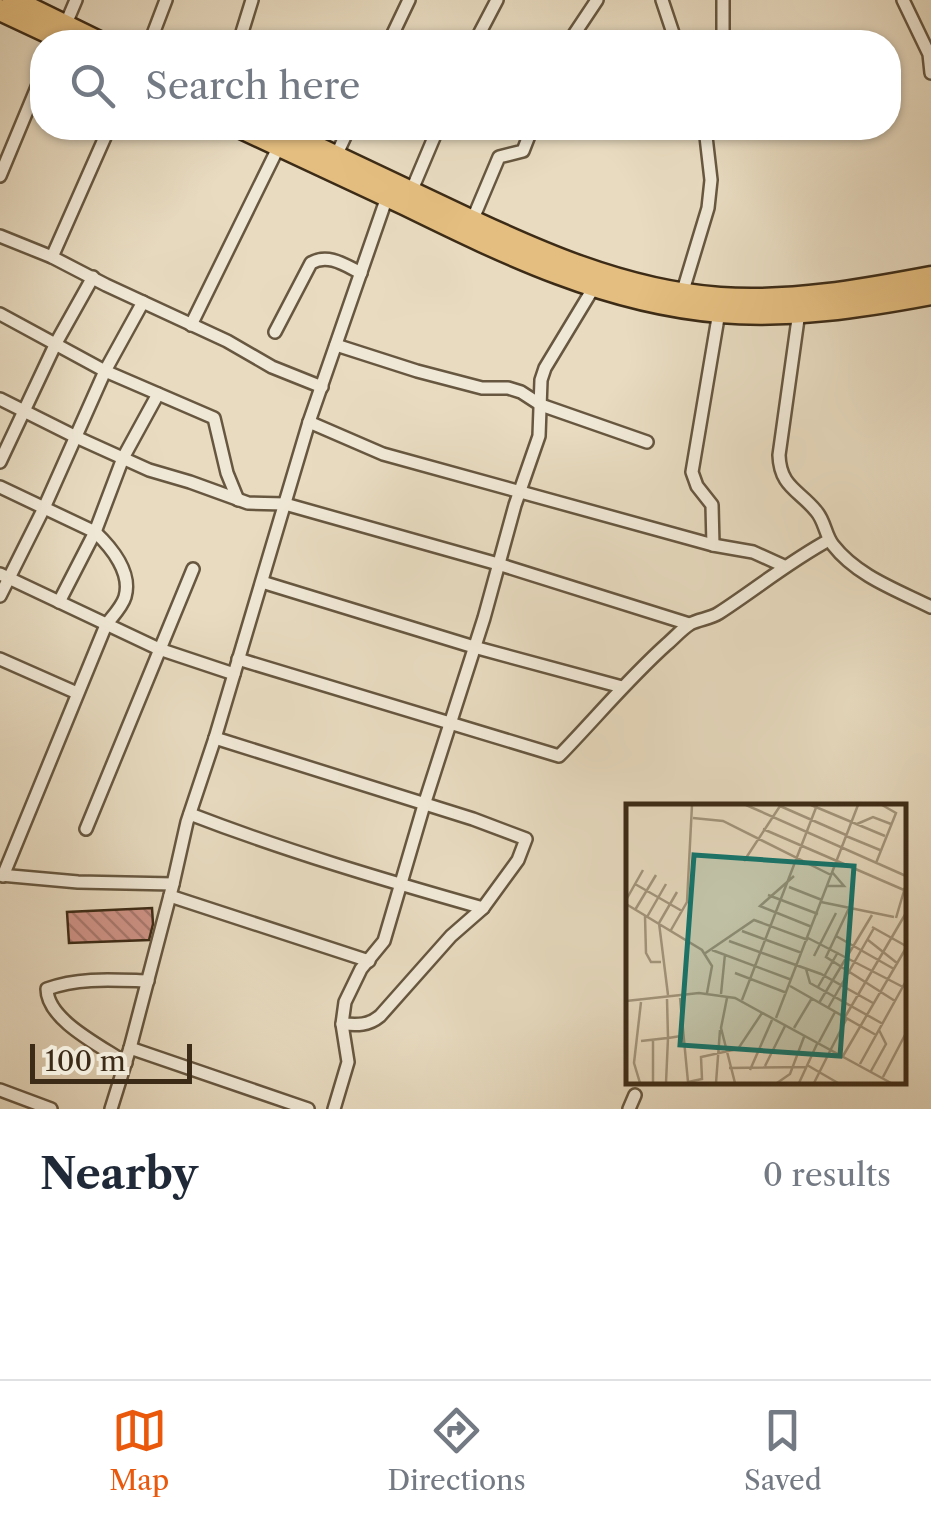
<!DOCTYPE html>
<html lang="en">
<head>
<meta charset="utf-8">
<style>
  body { margin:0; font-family:"Libre Caslon Text",serif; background:#f2f2f3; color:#1f2937 }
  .scale { position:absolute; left:30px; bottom:25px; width:162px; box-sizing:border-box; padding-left:10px; border:5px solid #3c2b16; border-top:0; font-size:28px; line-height:35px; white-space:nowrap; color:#3c2b16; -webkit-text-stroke:8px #f0e8d6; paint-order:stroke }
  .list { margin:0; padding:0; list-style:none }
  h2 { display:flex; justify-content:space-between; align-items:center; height:130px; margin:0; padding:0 40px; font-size:42px }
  h2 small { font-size:32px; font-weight:400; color:#747a83 }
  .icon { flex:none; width:55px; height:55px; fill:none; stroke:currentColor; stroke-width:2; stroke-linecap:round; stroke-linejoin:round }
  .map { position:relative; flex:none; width:931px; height:1109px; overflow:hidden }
  .search { position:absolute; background:#fff; box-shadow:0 2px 8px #0004; left:30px; right:30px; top:30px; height:110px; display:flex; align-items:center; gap:25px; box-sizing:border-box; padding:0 35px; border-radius:40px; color:#747a83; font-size:38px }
  .sheet { height:270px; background:#fff }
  nav { display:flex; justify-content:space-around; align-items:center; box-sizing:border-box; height:140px; border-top:2px solid #e0e1e3; background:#fff; font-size:28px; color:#747a83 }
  nav a { display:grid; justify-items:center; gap:5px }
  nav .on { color:#ea580c }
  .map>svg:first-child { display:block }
  .building { fill:url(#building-back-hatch); stroke:#3c2b16; stroke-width:2.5 }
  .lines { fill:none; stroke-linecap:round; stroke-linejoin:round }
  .street-casing { stroke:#675740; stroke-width:16 }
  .highway-casing { stroke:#3c2b16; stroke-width:25 }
  .street { stroke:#f0e8d6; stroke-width:11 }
  .highway { stroke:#e4be80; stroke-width:20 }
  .inset-road { fill:none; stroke:#a3957c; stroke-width:2.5 }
  .view { fill:#0f766e; fill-opacity:0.15; stroke:#0f766e; stroke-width:5 }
  .inset-edge { fill:none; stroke:#3c2b16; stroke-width:5 }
</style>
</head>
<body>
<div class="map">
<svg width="931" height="1109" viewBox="0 0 931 1109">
  <defs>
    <pattern id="building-back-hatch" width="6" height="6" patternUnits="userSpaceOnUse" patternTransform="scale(2.5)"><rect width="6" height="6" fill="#d1958a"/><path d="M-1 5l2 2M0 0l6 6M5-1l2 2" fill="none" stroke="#ab7a70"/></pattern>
  </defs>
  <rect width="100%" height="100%" fill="#e8dbc0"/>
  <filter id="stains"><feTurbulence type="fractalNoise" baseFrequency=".002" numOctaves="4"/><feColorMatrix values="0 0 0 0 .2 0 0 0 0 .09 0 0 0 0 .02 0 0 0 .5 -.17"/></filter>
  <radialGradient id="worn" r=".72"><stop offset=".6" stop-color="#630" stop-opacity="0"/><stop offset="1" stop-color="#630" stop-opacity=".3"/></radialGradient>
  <path class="building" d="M152 908 153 924 149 940 69 943 67 912Z"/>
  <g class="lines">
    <g class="street-casing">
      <g id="street">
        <path d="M662 0 676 42"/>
        <path d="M723 0V42"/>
        <path d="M903 0 929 54 931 73"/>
        <path d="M65 26 76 0"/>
        <path d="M150 42 166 0"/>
        <path d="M239 42 252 0"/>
        <path d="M389 42 409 0"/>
        <path d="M475 42 497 0"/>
        <path d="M569 42 597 0"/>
        <path d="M336 156 349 128"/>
        <path d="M0 176 42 75"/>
        <path d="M411 192 438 128"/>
        <path d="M472 221 499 157 523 151 532 128"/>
        <path d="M0 236 52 257 106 285 227 341 272 367 322 387"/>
        <path d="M52 257 109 128"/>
        <path d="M682 294 708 208 711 180 705 128"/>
        <path d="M799 312 779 455C780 487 799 490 816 511 825 521 825 535 833 545 857 576 897 590 931 607"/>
        <path d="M0 314 105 371 214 418 227 473 238 500"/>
        <path d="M191 325 279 146"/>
        <path d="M275 332 311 263C328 253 345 265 361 273"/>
        <path d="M336 345 417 371 482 388H508L521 392 541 405 647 442"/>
        <path d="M0 399 76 437 149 470 190 482 248 503 285 504 498 564 689 624"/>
        <path d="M309 422 383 454 713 545 753 552 784 566"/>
        <path d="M0 462 56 343 93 277"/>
        <path d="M0 487 95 532C112 548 132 573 125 597 122 607 112 617 106 625L3 876"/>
        <path d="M713 545 712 505 697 486 692 472 719 312"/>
        <path d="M0 574 159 649 234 674"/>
        <path d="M262 582 474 647 622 687"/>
        <path d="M0 596 44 508 105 371 143 302"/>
        <path d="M59 602 95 532 123 458 158 394"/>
        <path d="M0 659 77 693"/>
        <path d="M238 659 559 756C595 719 628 679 667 644 674 638 682 629 690 624 699 619 710 619 719 613 756 589 790 561 829 540"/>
        <path d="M215 738 473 819 526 839 518 860 483 908 451 936 380 1016C368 1026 357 1025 342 1024"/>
        <path d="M190 814C286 851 384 880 483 908"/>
        <path d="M86 829 193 569"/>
        <path d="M0 875 78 882 173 884"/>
        <path d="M170 896 369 961"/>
        <path d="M130 1048 308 1109"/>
        <path d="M126 1063C101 1046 47 1020 47 989 79 977 114 980 148 981"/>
        <path d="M0 1090 51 1109"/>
        <path d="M111 1109 130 1048 173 884 187 822 215 738 309 422 387 197"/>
        <path d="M334 1109 348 1062 342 1024 345 1002 361 969 384 941 424 805 484 618 515 505 539 436 541 380 545 368 594 287"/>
        <path d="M629 1109 635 1095"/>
      </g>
    </g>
    <g class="highway-casing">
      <g id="highway">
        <path d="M13 0 99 42"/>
        <path d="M0 10 62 39"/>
        <path d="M241 128C296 154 351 179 406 205 506 254 607 303 720 312 790 318 862 307 931 294"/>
        <path d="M276 128C333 155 390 182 447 209 533 250 623 291 720 298 791 303 862 290 931 277"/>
      </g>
    </g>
    <use href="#street" class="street"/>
    <use href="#highway" class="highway"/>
  </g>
  <g transform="translate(626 804)">
    <rect width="280" height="280" fill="#e8dbc0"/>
    <path class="inset-road" d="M120 1 280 72M185 1 259 32M154 2 220 31M67 14 97 17 205 71M231 20 247 13 265 20M137 25 278 86M220 32 254 46M118 57 154 2M250 59 270 9 256 1M168 72 134 102 186 123M9 80 56 107M201 82H218L206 68M163 83 196 96M142 91 192 110M0 96 17 66M195 98 268 113M0 100 76 146 86 162 81 189M224 102 200 153 269 197M9 106 30 71M19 112 20 149 25 158H35M21 113 40 80M270 114 280 80M246 123 280 142M45 126 61 98 66 1M116 127 176 149M210 132 268 165M182 134 277 183M242 136 271 159M103 137 195 170 247 199M86 146 166 176M78 150 128 116 182 136M188 152 210 109M180 165 184 179 257 220M109 169 161 189M164 182 250 231M192 183 212 148M95 190 99 150M42 191 33 119 51 88M54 194 62 278M101 194 95 224 109 279M41 195 42 234 55 232M116 196 191 1M0 197 73 189 109 194 265 279M193 199 246 111M202 204 248 124M219 213 280 109M150 214 232 1M168 224 186 194M15 237 42 234 40 279M193 238 209 208M205 245 221 214M217 252 280 144M234 260 280 177M181 261 212 279M139 262 159 222M103 264 180 263M124 266 146 216M245 267 260 240 253 226M257 273 280 229M62 278 76 275 75 253 112 245 136 209M14 279 8 259 15 198M27 279V236M90 279 94 226M151 279 164 270 178 233M173 279 191 240M188 279 204 247"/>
    <path class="view" d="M68 51 228 62 214 252 54 241Z"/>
    <rect width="280" height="280" class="inset-edge"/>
  </g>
  <rect width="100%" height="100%" filter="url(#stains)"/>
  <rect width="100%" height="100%" fill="url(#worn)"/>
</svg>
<div class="scale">100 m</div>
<div class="search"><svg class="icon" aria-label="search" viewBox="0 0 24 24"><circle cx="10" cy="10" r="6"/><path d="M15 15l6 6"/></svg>Search here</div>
</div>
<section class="sheet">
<h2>Nearby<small>0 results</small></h2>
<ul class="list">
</ul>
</section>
<nav>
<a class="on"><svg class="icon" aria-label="map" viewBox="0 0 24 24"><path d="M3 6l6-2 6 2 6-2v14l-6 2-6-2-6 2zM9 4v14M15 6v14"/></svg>Map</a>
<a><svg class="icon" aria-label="directions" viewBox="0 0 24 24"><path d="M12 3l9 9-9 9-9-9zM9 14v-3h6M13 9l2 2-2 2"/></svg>Directions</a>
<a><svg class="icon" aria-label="saved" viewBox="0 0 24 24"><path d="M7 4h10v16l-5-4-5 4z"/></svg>Saved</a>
</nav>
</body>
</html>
